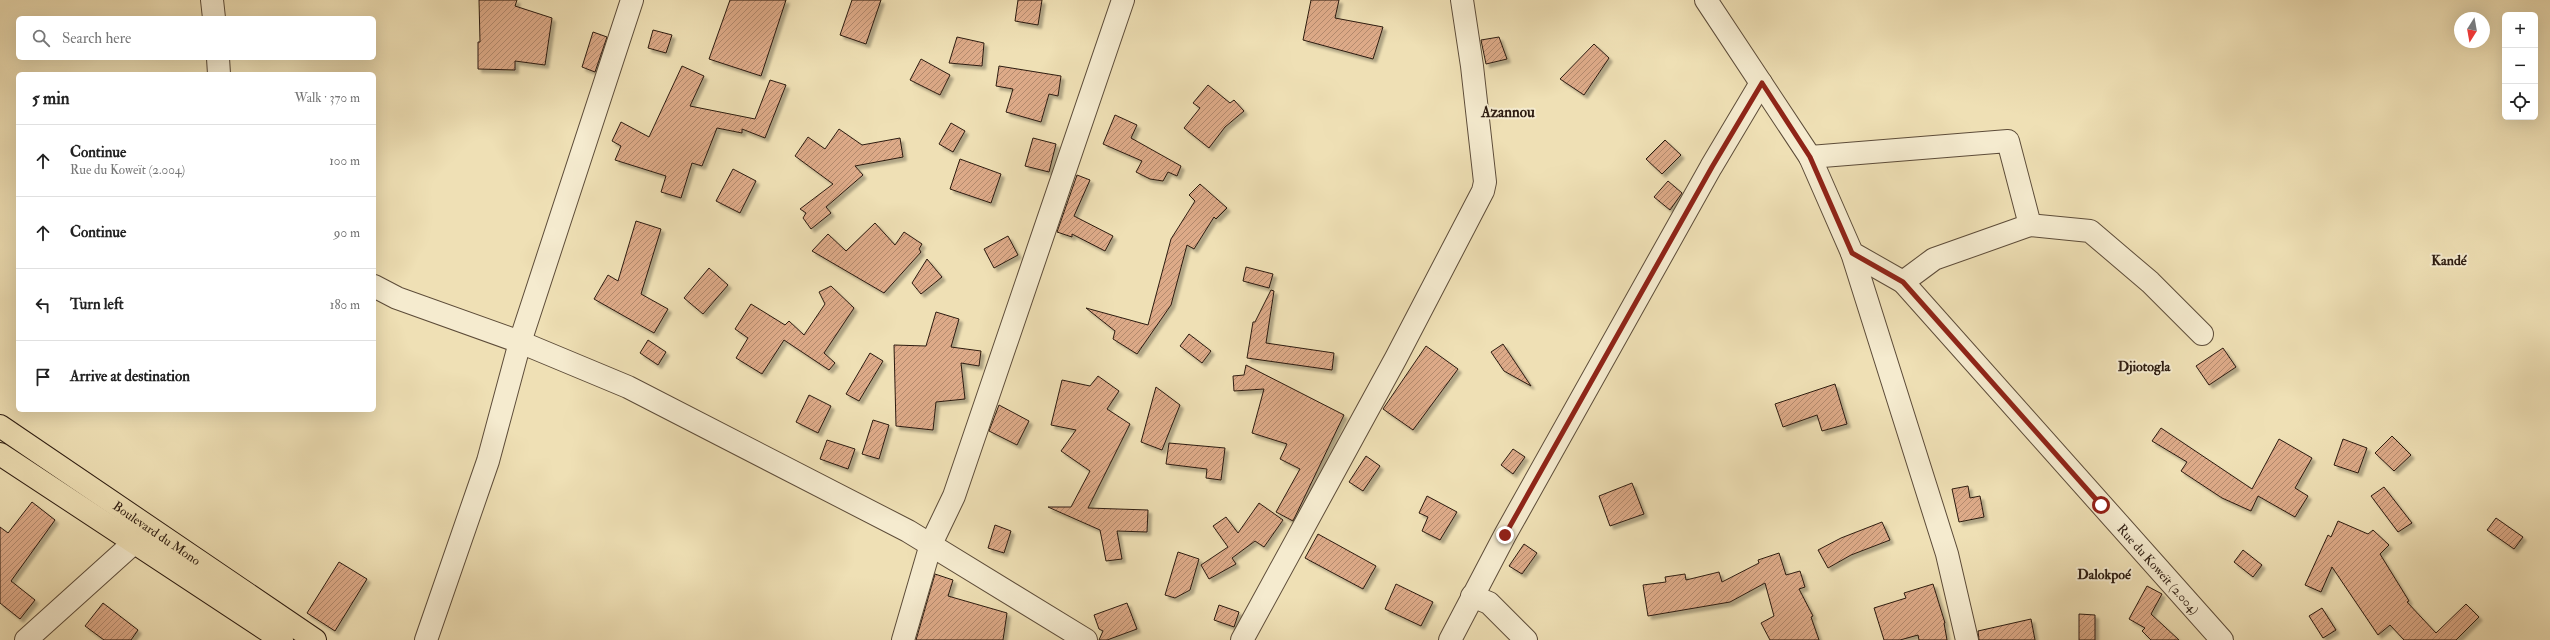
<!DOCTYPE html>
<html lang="en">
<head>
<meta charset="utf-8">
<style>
  body { margin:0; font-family:"IM FELL Double Pica",serif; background:#f2f2f2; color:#222 }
  .controls { position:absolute; right:12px; top:12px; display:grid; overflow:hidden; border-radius:6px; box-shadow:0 4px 16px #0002 }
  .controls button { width:36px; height:36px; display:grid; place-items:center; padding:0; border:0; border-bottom:1px solid #e0e0e0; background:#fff; color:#222; font:20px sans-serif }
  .compass { position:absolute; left:2454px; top:12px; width:36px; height:36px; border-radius:50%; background:#fff; box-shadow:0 4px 16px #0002; rotate:191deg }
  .stop { position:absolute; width:12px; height:12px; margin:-9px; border:3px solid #8f2418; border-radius:50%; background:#fff }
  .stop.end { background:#8f2418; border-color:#fff; box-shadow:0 1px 4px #0008 }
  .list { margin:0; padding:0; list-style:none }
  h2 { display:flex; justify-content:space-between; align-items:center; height:52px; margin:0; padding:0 16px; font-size:17px }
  h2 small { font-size:13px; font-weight:400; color:#767676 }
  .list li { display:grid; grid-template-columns:26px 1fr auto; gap:12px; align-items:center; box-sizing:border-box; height:72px; padding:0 16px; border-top:1px solid #e0e0e0 }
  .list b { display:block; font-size:15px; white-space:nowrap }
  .list p { margin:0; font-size:13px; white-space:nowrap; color:#767676 }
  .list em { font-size:13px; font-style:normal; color:#767676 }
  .icon { flex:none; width:22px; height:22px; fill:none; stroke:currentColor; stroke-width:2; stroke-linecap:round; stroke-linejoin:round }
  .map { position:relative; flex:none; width:2550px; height:640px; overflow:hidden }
  .search { position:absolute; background:#fff; box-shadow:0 4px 16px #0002; left:16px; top:16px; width:360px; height:44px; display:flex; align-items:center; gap:10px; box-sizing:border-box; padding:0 14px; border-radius:6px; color:#767676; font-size:15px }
  .panel { position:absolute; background:#fff; box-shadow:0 4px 16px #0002; left:16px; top:72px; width:360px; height:340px; border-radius:6px }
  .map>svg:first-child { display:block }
  .building { fill:url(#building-hatch); stroke:#2c1b10; filter:url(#shadow) }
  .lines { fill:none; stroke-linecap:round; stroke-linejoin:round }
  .minor-casing { stroke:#5d4c39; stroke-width:24 }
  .major-casing { stroke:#2c1b10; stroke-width:24 }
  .minor { stroke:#f5ebcf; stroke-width:22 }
  .major { stroke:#efe0b5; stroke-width:22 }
  .route { stroke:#8f2418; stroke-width:5 }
  .labels { text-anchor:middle; stroke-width:4; stroke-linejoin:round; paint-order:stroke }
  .street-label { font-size:13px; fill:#2c1b10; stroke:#f5ebcf }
  .neighbourhood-label { font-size:14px; font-weight:bold; fill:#2c1b10; stroke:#f5ebcf }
  .quarter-label { font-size:15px; font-weight:bold; fill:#2c1b10; stroke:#f5ebcf }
</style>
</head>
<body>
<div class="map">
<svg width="2550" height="640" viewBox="0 0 2550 640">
  <defs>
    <pattern id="building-hatch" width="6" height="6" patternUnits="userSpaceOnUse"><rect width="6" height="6" fill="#da8"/><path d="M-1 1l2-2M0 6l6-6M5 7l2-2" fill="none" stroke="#b38a6e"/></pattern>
    <filter id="shadow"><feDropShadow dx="3.5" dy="3.5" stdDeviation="1" flood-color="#0004"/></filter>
  </defs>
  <rect width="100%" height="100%" fill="#efe0b5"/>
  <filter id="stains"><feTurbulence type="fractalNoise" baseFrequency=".005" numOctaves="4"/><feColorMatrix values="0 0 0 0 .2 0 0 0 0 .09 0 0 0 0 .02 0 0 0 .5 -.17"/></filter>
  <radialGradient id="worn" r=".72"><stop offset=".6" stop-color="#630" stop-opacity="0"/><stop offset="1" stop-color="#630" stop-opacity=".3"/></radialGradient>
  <g class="building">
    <path d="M479 0H517L515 6 552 18 545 65 515 61V70L478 69V42H480Z"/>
    <path d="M730 0H786L761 76 709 59Z"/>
    <path d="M852 0H881L866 44 840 35Z"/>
    <path d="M1018 0H1042L1038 25 1015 21Z"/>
    <path d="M1311 0H1339L1335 18 1383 27 1373 59 1303 40Z"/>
    <path d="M653 30 672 35 666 53 648 48Z"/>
    <path d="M593 32 607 37 595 72 582 67Z"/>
    <path d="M957 37 984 43 982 66 949 63Z"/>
    <path d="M1499 37 1507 59 1486 64 1481 40Z"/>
    <path d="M1594 44 1609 58 1584 95 1560 79Z"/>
    <path d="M921 59 950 75 940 95 910 80Z"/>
    <path d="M682 66 704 76 690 106 755 119 770 80 786 85 765 138 742 129V133L717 128 702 166 692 163 681 198 661 192 666 176 615 160 621 146 612 141 621 122 649 137Z"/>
    <path d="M999 66 1061 76 1058 96 1049 94 1041 122 1006 112 1013 89 996 86Z"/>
    <path d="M1208 85 1230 103 1234 100 1244 111 1225 127 1209 148 1184 128 1200 108 1193 103Z"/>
    <path d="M1115 115 1137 125 1131 138 1181 166 1177 176 1168 172 1163 181 1150 179 1136 172 1142 161 1103 144Z"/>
    <path d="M951 123 965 131 953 152 939 144Z"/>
    <path d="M839 129 862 145 900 138 903 157 855 166 863 175 826 207 831 213 811 229 803 218 806 213 800 209 833 184 795 156 808 137 825 149Z"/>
    <path d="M1033 138 1056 144 1049 172 1025 166Z"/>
    <path d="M1665 140 1681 155 1662 174 1646 159Z"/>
    <path d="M960 159 1001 174 991 203 950 189Z"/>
    <path d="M733 169 756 181 740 213 716 201Z"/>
    <path d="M1077 175 1090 180 1074 216 1113 236 1105 251 1072 234V237L1057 232Z"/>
    <path d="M1668 181 1682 193 1670 210 1654 197Z"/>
    <path d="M1200 184 1227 208 1216 219 1214 217 1194 249 1187 245 1171 305 1137 354 1113 339 1115 331 1086 308 1148 325 1171 239 1195 201 1189 195Z"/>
    <path d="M636 221 661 229 641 294 668 309 654 333 594 299 608 275 618 281Z"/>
    <path d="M875 223 895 245 904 232 922 244 919 249 921 252 884 293 812 251 828 234 846 251Z"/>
    <path d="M1008 236 1018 255 994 268 984 249Z"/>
    <path d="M927 259 942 277 921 294 912 283Z"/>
    <path d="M1246 267 1273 274 1269 288 1243 281Z"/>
    <path d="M709 268 728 285 703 314 684 298Z"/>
    <path d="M831 286 854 308 824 353 835 363 829 370 784 340 762 374 736 358 748 338 735 329 751 304 785 325 789 321 804 335 825 304 819 292Z"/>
    <path d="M1271 290 1274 291 1266 343 1334 353 1332 370 1247 358 1253 322H1255Z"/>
    <path d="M936 312 959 319 951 347 981 351 979 366 961 363 965 399 936 402 933 430 896 426 894 345 926 346Z"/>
    <path d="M1189 334 1211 351 1202 363 1180 346Z"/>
    <path d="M648 340 666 352 658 365 640 353Z"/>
    <path d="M1503 344 1531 386 1504 371 1491 352Z"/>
    <path d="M1426 346 1458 369 1413 430 1383 409Z"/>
    <path d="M2223 348 2236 367 2209 385 2196 366Z"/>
    <path d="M870 353 883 361 859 401 846 394Z"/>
    <path d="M1246 365 1344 415 1293 521 1276 512 1300 469 1280 459 1287 444 1252 433 1264 389 1234 391 1233 376 1244 375Z"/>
    <path d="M1098 376 1119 391 1107 409 1130 424 1088 508 1148 510 1147 532 1117 531 1122 559 1106 561 1100 530 1048 507H1071L1090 471 1061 451 1076 430 1051 425 1062 380 1090 386Z"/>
    <path d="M1835 384 1847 424 1822 431 1817 415 1783 427 1775 404Z"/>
    <path d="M1156 387 1180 405 1162 450 1141 442Z"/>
    <path d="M809 395 831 406 818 433 796 422Z"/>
    <path d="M999 405 1029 421 1017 445 989 431Z"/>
    <path d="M873 420 889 425 879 459 862 454Z"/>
    <path d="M2161 428 2252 489 2279 439 2312 458 2295 488 2308 496 2295 517 2258 496 2251 511 2222 498 2181 471 2187 462 2152 441Z"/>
    <path d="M2392 436 2411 455 2394 471 2375 453Z"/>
    <path d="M2343 439 2367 448 2358 473 2334 465Z"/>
    <path d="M827 440 855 449 848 469 820 459Z"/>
    <path d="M1169 443 1225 448 1221 480 1206 478 1207 469 1166 464Z"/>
    <path d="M1513 449 1525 457 1513 474 1501 465Z"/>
    <path d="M1366 456 1380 466 1363 491 1349 482Z"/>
    <path d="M1632 483 1644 514 1610 526 1599 496Z"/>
    <path d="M1968 486 1970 498 1980 496 1984 517 1959 522 1952 489Z"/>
    <path d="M2384 487 2412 523 2398 532 2371 496Z"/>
    <path d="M1427 496 1457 512 1440 540 1422 531 1428 517 1419 513Z"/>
    <path d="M32 502 55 520 11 581 35 600 20 619 0 603V527L8 533Z"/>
    <path d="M1259 503 1283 520 1264 547 1255 541 1232 558 1236 564 1209 579 1201 565 1228 547 1213 526 1226 517 1238 533Z"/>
    <path d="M2496 518 2523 537 2514 549 2487 530Z"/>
    <path d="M2338 521 2368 534 2373 530 2389 545 2380 554 2409 601 2407 602 2436 633 2466 604 2479 617 2456 640H2404L2390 625 2378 635 2332 567 2321 592 2305 585 2328 535 2331 537Z"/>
    <path d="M1882 522 1890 540 1851 555 1828 568 1818 550 1841 538Z"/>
    <path d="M995 525 1011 531 1004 553 988 548Z"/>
    <path d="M1318 534 1376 566 1363 589 1305 558Z"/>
    <path d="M1524 544 1537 553 1522 574 1509 566Z"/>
    <path d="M2243 550 2262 565 2253 577 2234 562Z"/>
    <path d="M1178 552 1199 559 1190 590 1175 598 1165 595Z"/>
    <path d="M1779 553 1786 575 1800 571 1805 587 1799 589 1813 616 1811 617 1819 640H1770L1761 623 1774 616 1765 583 1730 602 1648 616 1643 585 1666 582 1665 577 1685 574 1686 580 1719 572 1722 582 1759 563 1758 560Z"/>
    <path d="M339 562 367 579 335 631 307 613Z"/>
    <path d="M935 574 953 580 948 596 1007 613 1003 640H916Z"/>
    <path d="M1396 584 1433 602 1421 626 1385 609Z"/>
    <path d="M1933 584 1945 623H1944L1947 640H1919L1918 635 1900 640H1884L1874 608 1906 598 1904 593Z"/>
    <path d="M2147 586 2162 594 2151 614 2179 640H2151L2142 631 2145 628 2129 619Z"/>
    <path d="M103 603 138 630 131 640H104L85 626Z"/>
    <path d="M1127 603 1137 629 1107 640H1099L1103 631 1099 629 1094 615Z"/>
    <path d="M1219 605 1239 612 1234 627 1214 620Z"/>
    <path d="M2322 608 2336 630 2323 638 2309 616Z"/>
    <path d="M2079 614 2095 615V640H2079Z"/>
    <path d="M2031 619 2035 640H1979L1978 631Z"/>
  </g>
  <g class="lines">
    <g class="minor-casing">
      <g id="minor">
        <path d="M212 0 214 18"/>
        <path id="s1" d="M1706 0 1810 157 1852 253 1903 282 2222 640"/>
        <path d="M218 58 219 74"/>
        <path d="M1810 157 2008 141 2030 225 2090 231 2150 282 2202 334"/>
        <path d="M1852 253 1947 554 1967 640"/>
        <path d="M1903 282 1934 259 2030 225"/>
        <path d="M374 286 397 298 520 342 628 387 908 531 1086 640"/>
        <path d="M1472 596 1489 603 1526 640"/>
        <path d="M26 640 148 530"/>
        <path d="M426 640 488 461 520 342 632 0"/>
        <path d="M903 640 931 544 954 496 1123 0"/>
        <path d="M1242 640 1396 358 1483 191 1485 182 1472 66 1462 0"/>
        <path d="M1450 640 1505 535 1711 167 1761 83"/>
      </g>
    </g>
    <g class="major-casing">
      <g id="major">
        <path id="s2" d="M0 426 315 640"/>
        <path d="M0 454 282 640"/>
      </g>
    </g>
    <use href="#minor" class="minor"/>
    <use href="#major" class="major"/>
  </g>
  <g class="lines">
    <path class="route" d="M1505 535 1712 167 1762 83 1810 157 1852 253 1903 282 2101 505"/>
  </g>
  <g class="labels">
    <g class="street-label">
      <text dy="5" stroke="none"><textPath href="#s2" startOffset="190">Boulevard du Mono</textPath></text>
      <text dy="5" stroke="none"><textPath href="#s1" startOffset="736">Rue du Koweït (2.004)</textPath></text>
    </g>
    <g class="neighbourhood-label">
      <text x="2449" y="265">Kandé</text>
      <text x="2144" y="371">Djiotogla</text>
      <text x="2104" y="579">Dalokpoé</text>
    </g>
    <g class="quarter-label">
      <text x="1508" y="117">Azannou</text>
    </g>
  </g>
  <rect width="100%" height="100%" filter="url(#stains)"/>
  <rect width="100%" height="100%" fill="url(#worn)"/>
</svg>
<div class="controls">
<button>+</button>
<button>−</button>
<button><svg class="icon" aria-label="locate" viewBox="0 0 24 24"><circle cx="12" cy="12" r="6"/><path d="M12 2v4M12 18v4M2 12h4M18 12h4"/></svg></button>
</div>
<svg class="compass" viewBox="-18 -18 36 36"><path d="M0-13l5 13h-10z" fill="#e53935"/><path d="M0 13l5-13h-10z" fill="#767676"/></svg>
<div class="stop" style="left:2101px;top:505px"></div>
<div class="stop end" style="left:1505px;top:535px"></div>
<div class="search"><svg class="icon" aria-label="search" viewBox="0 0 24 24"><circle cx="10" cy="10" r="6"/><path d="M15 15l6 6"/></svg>Search here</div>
<section class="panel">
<h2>5 min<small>Walk · 370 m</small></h2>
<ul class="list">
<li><svg class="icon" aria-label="ahead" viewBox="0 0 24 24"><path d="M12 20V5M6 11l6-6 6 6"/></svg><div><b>Continue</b><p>Rue du Koweït (2.004)</p></div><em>100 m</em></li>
<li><svg class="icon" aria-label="ahead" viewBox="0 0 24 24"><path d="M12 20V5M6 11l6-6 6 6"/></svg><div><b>Continue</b></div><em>90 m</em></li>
<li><svg class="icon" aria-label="left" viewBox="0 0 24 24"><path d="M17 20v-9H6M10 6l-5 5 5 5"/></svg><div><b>Turn left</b></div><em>180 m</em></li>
<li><svg class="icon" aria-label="arrive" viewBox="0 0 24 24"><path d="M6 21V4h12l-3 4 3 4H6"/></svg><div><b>Arrive at destination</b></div></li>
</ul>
</section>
</div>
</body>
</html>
